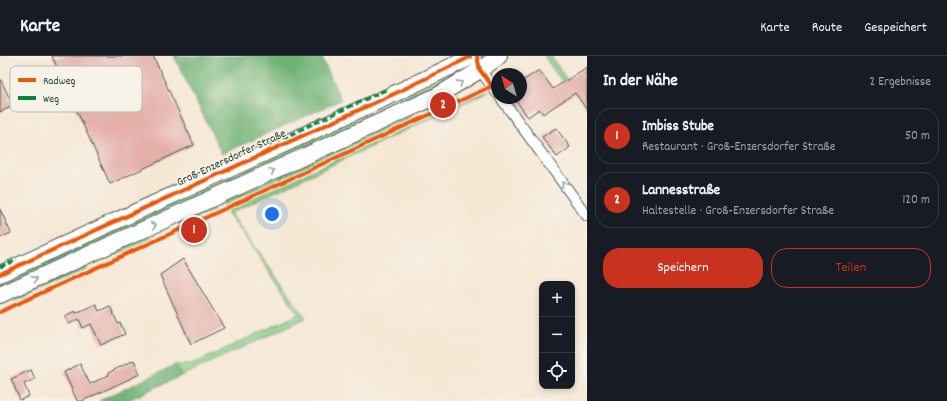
<!DOCTYPE html>
<html lang="de">
<head>
<meta charset="utf-8">
<style>
  body { margin:0; font-family:Dekko,sans-serif; background:#20242c; color:#f1f3f6 }
  .controls { position:absolute; right:12px; bottom:12px; display:grid; overflow:hidden; border-radius:8px; box-shadow:0 2px 6px #0003 }
  .controls button { width:36px; height:36px; display:grid; place-items:center; padding:0; border:0; border-bottom:1px solid #363941; background:#171b24; color:#f1f3f6; font:20px sans-serif }
  .compass { position:absolute; left:491px; top:12px; width:36px; height:36px; border-radius:50%; background:#171b24; box-shadow:0 2px 6px #0003; rotate:323deg }
  .you { position:absolute; left:272px; top:158px; width:14px; height:14px; margin:-10px; border:3px solid #fff; border-radius:50%; background:#1a73e8; box-shadow:0 0 0 6px #1a73e833 }
  .badge { display:grid; place-items:center; width:26px; height:26px; border-radius:50%; background:#c8321e; color:#fff; font-size:13px; font-weight:700 }
  .pin { position:absolute; translate:-50% -50%; border:2px solid #fff; box-shadow:0 1px 4px #0006 }
  .list { margin:0; padding:0; list-style:none }
  h2 { display:flex; justify-content:space-between; align-items:center; height:52px; margin:0; padding:0 16px; font-size:17px }
  h2 small { font-size:13px; font-weight:400; color:#9ea1a6 }
  .list li { display:grid; grid-template-columns:26px 1fr auto; gap:12px; align-items:center; box-sizing:border-box; height:56px; margin:0 8px 8px; padding:0 8px; border:1px solid #363941; border-radius:16px }
  .list b { display:block; font-size:15px; white-space:nowrap }
  .list p { margin:0; font-size:13px; white-space:nowrap; color:#9ea1a6 }
  .list em { font-size:13px; font-style:normal; color:#9ea1a6 }
  .actions { display:flex; gap:8px; padding:12px 16px }
  .actions a { flex:1; padding:9px 0; border:1px solid #c8321e; border-radius:16px; text-align:center; font-size:14px; color:#c8321e }
  .actions .main { background:#c8321e; color:#fff }
  .icon { flex:none; width:22px; height:22px; fill:none; stroke:currentColor; stroke-width:2; stroke-linecap:round; stroke-linejoin:round }
  .map { position:relative; flex:none; width:587px; height:345px; overflow:hidden }
  header { display:flex; align-items:center; gap:24px; box-sizing:border-box; height:56px; padding:0 20px; background:#171b24; border-bottom:1px solid #363941 }
  header strong { font-size:19px }
  nav { display:flex; gap:22px; margin-inline-start:auto; font-size:14px }
  main { display:flex }
  aside { flex:1; background:#171b24 }
  .map>svg:first-child { display:block }
  .green { fill:#8bd089; stroke:#55865e }
  .forest { fill:#70b275; stroke:#487854 }
  .building { fill:#e4aea9 }
  .lines { fill:none; stroke-linecap:round; stroke-linejoin:round }
  .minor-casing { stroke:#3f564c; stroke-width:12 }
  .primary-casing { stroke:#3f564c; stroke-width:18 }
  .minor { stroke:#fff; stroke-width:10 }
  .primary { stroke:#fff; stroke-width:16 }
  .quiet { stroke:#00873e; stroke-width:3; stroke-dasharray:6 3; stroke-linecap:butt }
  .cycleway-casing { stroke:#f7f3e8; stroke-width:6 }
  .cycleway { stroke:#e8590c; stroke-width:4 }
  .oneway { stroke:#8f9e9a }
  .labels { text-anchor:middle; stroke-width:3; stroke-linejoin:round; paint-order:stroke }
  .street-label { font-size:12px; fill:#1f3d34; stroke:#f7f3e8 }
  .key { fill:#f7f3e8; stroke:#b6bcb2; stroke-width:1 }
  .key-label { font-size:11px; fill:#1f3d34 }
</style>
</head>
<body>
<header>
<strong>Karte</strong>
<nav><a>Karte</a><a>Route</a><a>Gespeichert</a></nav>
</header>
<main>
<div class="map">
<svg width="587" height="345" viewBox="0 0 587 345">
  <rect width="100%" height="100%" fill="#f7f3e8"/>
  <filter id="ink" filterUnits="userSpaceOnUse"><feTurbulence type="fractalNoise" baseFrequency=".025" numOctaves="2"/><feDisplacementMap in="SourceGraphic" scale="8" xChannelSelector="R" yChannelSelector="G"/><feConvolveMatrix kernelMatrix="1 2 1 2 8 2 1 2 1" color-interpolation-filters="sRGB"/></filter>
  <filter id="wash" filterUnits="userSpaceOnUse"><feTurbulence type="fractalNoise" baseFrequency=".012" numOctaves="4" result="noise"/><feDisplacementMap in="SourceGraphic" scale="16" xChannelSelector="R" yChannelSelector="G"/><feGaussianBlur stdDeviation="0.9" result="paint"/><feColorMatrix in="noise" values="0 0 0 0 0 0 0 0 0 0 0 0 0 0 0 0 0 1.4 0 .05"/><feComposite in="paint" operator="in"/></filter>
  <g filter="url(#wash)">
    <rect width="100%" height="100%" fill="#f6e7d4"/>
    <g class="green">
      <path d="M544 0H551L567 24 563 27Z"/>
      <path d="M444 21V24L387 52 367 65 0 234V226L347 68Z"/>
      <path d="M488 34 489 35 230 157 306 262 181 320 175 309H191L299 258 226 154Z"/>
      <path d="M411 59 413 63 224 149V146Z"/>
      <path d="M210 151 214 154 178 171 180 165Z"/>
      <path d="M149 180 153 182 115 199 116 194Z"/>
      <path d="M86 208V213L15 245 13 242Z"/>
    </g>
    <g class="forest">
      <path d="M174 0H321L341 44 222 98Z"/>
      <path d="M175 309 181 320 126 345H99Z"/>
    </g>
    <g id="blocks">
      <g class="building">
        <path d="M52 0H153L194 89 110 128Z"/>
        <path d="M587 11V54L575 37 543 58 539 53 528 61 514 42H521V26L539 14 553 33Z"/>
        <path d="M0 22 13 50 0 56Z"/>
        <path d="M556 72 570 91 557 101 542 81Z"/>
        <path d="M0 153 11 177 0 182Z"/>
        <path d="M183 203 224 272 191 288 160 219Z"/>
        <path d="M96 248 99 255 110 250 118 268 120 267 125 278 101 289 91 268 83 272 79 263 69 268 65 260 75 255 76 257Z"/>
        <path d="M134 304 140 318 82 345H77L64 316 80 308 90 328 109 319 108 317Z"/>
        <path d="M31 314 35 323 24 328 29 340 20 344 11 323Z"/>
      </g>
    </g>
  </g>
  <g filter="url(#ink)">
    <use href="#blocks" fill-opacity="0" stroke="#3f564c" stroke-width="1"/>
    <g class="lines">
      <g class="minor-casing">
        <g id="minor">
          <path d="M477 10 497 37"/>
          <path d="M501 42 587 160"/>
        </g>
      </g>
      <g class="primary-casing">
        <g id="primary">
          <path d="M0 218 396 37 473 0"/>
          <path d="M0 239 437 40 480 14 499 0"/>
        </g>
      </g>
      <use href="#minor" class="minor"/>
      <use href="#primary" class="primary"/>
      <g class="quiet">
        <path d="M266 90 388 33"/>
        <path d="M0 211 17 204"/>
      </g>
      <g class="cycleway-casing">
        <g id="cycleway">
          <path d="M0 218 396 37 470 1"/>
          <path d="M0 256 492 30 480 14 477 0"/>
        </g>
      </g>
      <use href="#cycleway" class="cycleway"/>
    </g>
    <defs><path id="oneway-chevron" d="M-2-3.5L2.5 0L-2 3.5" fill="none" stroke-width="1.6" stroke-linecap="round" stroke-linejoin="round"/></defs>
    <g class="oneway">
      <use href="#oneway-chevron" transform="translate(460 27) rotate(-32)"/>
      <use href="#oneway-chevron" transform="translate(272 115) rotate(-25)"/>
      <use href="#oneway-chevron" transform="translate(564 128) rotate(-126)"/>
      <use href="#oneway-chevron" transform="translate(154 169) rotate(-25)"/>
      <use href="#oneway-chevron" transform="translate(35 223) rotate(-25)"/>
    </g>
  </g>
  <g class="labels">
    <g class="street-label">
      <text transform="translate(231 101) rotate(-25)" y="4">Groß-Enzersdorfer Straße</text>
    </g>
  </g>
  <rect x="10" y="10" width="132" height="46" rx="6" class="key"/>
  <rect x="18" y="22" width="18" height="4" fill="#e8590c"/>
  <rect x="18" y="40" width="18" height="4" fill="#00873e"/>
  <g class="key-label">
    <text x="43" y="28">Radweg</text>
    <text x="43" y="46">Weg</text>
  </g>
</svg>
<div class="controls">
<button>+</button>
<button>−</button>
<button><svg class="icon" aria-label="locate" viewBox="0 0 24 24"><circle cx="12" cy="12" r="6"/><path d="M12 2v4M12 18v4M2 12h4M18 12h4"/></svg></button>
</div>
<svg class="compass" viewBox="-18 -18 36 36"><path d="M0-13l5 13h-10z" fill="#e53935"/><path d="M0 13l5-13h-10z" fill="#9ea1a6"/></svg>
<div class="you"></div>
<div class="pin badge" style="left:194px;top:174px">1</div>
<div class="pin badge" style="left:443px;top:49px">2</div>
</div>
<aside>
<h2>In der Nähe<small>2 Ergebnisse</small></h2>
<ul class="list">
<li><span class="badge">1</span><div><b>Imbiss Stube</b><p>Restaurant · Groß-Enzersdorfer Straße</p></div><em>50 m</em></li>
<li><span class="badge">2</span><div><b>Lannesstraße</b><p>Haltestelle · Groß-Enzersdorfer Straße</p></div><em>120 m</em></li>
</ul>
<div class="actions"><a class="main">Speichern</a><a>Teilen</a></div>
</aside>
</main>
</body>
</html>
